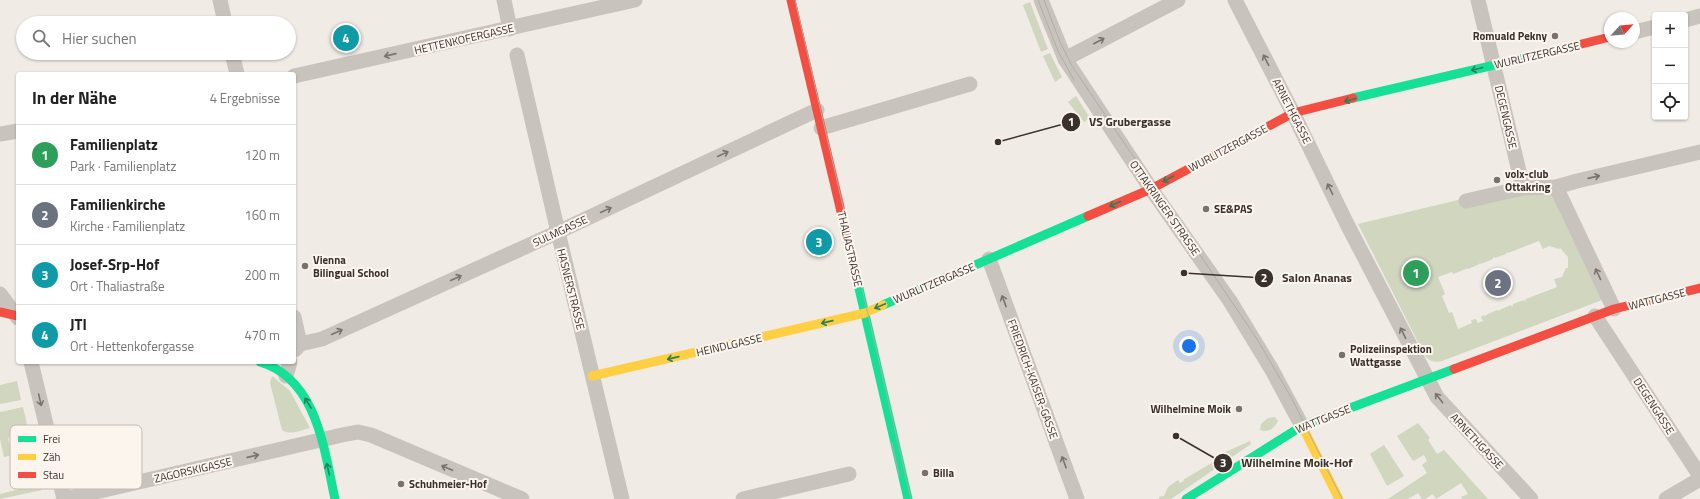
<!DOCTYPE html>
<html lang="de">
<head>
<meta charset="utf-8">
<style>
  body { margin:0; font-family:"Titillium Web",sans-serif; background:#f2f2f2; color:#222 }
  .controls { position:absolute; right:12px; top:12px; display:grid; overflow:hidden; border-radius:4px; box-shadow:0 1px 3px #0004 }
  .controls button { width:36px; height:36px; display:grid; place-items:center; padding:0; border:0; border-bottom:1px solid #e0e0e0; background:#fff; color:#222; font:20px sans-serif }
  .compass { position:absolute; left:1604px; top:12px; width:36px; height:36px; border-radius:50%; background:#fff; box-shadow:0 1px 3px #0004; rotate:64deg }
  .you { position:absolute; left:1189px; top:346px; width:14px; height:14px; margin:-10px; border:3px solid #fff; border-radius:50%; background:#1a73e8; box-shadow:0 0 0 6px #1a73e833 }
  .badge { display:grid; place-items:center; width:26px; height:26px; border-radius:50%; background:#d93025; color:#fff; font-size:13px; font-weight:700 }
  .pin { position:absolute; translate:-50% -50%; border:2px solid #fff; box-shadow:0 1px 4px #0006 }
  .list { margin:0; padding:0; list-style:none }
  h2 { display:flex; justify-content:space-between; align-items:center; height:52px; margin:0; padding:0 16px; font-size:17px }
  h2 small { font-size:13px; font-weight:400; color:#767676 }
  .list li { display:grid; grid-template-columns:26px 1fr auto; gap:12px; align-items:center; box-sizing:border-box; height:60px; padding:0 16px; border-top:1px solid #e0e0e0 }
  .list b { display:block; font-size:15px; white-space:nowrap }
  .list p { margin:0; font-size:13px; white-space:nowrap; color:#767676 }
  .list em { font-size:13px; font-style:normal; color:#767676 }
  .icon { flex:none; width:22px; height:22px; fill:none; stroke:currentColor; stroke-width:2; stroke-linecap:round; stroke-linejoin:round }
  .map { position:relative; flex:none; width:1700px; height:499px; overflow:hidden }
  .search { position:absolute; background:#fff; box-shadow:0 1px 3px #0004; left:16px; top:16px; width:280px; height:44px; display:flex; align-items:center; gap:10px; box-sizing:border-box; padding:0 14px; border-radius:22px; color:#767676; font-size:15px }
  .panel { position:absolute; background:#fff; box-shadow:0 1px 3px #0004; left:16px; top:72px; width:280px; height:292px; border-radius:4px }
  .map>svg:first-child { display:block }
  .green { fill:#d1d6bf; fill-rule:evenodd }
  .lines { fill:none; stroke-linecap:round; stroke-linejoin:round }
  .street { stroke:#c9c3be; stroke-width:15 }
  .fast { stroke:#16e098; stroke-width:9 }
  .slow { stroke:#ffcf43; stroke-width:9 }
  .jam { stroke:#f24e42; stroke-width:9 }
  .tram { stroke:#b1aca8; stroke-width:1 }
  .oneway { stroke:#7b726d }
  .oneway2 { stroke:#2a7f5c }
  .poi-dot { fill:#7a716c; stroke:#fbf5ee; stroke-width:1.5 }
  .labels { text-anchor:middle; stroke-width:4; stroke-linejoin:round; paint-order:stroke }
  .poi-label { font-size:11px; font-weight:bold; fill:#3b302b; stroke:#fbf5ee; text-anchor:start }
  .street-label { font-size:11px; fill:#3b302b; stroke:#fbf5ee }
  .key { fill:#fbf5ee; stroke:#c1bab4; stroke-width:1 }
  .key-label { font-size:11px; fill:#3b302b }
  .leader { fill:none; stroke:#3b302b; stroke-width:1.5 }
  .callout-dot { fill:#3b302b; stroke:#fbf5ee; stroke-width:1.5 }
  .mark-label { font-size:12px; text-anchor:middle; font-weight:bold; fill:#fff }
  .callout-label { font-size:12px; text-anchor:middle; font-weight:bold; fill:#3b302b; stroke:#fbf5ee; stroke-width:4; stroke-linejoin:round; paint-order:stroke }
</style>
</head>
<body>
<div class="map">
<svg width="1700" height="499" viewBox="0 0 1700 499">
  <rect width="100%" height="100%" fill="#f0ebe5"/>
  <g class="green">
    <path d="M1030 2 1048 49 1041 52 1023 5Z"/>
    <path d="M1050 53 1062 77 1055 82 1043 56Z"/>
    <path d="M1076 96 1090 118 1084 122 1068 102Z"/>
    <path d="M1516 186 1552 194 1562 210 1560 213 1602 300 1442 361C1434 363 1428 361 1424 354L1358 224ZM1539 241 1543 249 1549 246 1559 249 1560 248 1568 257V268H1566L1562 277 1554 279 1557 287 1526 299 1525 302 1524 300 1513 304 1512 307 1511 305 1499 310 1500 311 1497 310 1486 315V317L1484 315 1481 317 1483 321 1478 323 1476 319 1471 320 1472 323 1458 329 1452 312 1449 313 1442 296 1445 294 1438 277 1452 272 1453 274 1466 269V268L1468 269 1480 264 1479 262 1481 264 1493 259V257L1495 258 1506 254 1507 252 1508 253Z"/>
    <path d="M272 376 290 391 310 428C302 430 290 436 282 430L270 383Z"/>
    <path d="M17 381 21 400 0 404V385Z"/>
    <path d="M23 407 29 433 8 438 12 455 4 457 0 439V412Z"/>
    <path d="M1275 417 1278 421C1274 428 1269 433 1260 430L1261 424 1268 418Z"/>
    <path d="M1418 423 1430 438 1428 440 1437 454 1444 450 1488 499H1462L1461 497 1468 494 1461 483 1436 499 1433 494 1425 499H1422L1418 493 1408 499H1388L1427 473 1422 465 1427 461 1424 455 1413 461 1397 436Z"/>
    <path d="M1250 441 1251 444 1171 499H1159V497L1164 496 1168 487 1178 480 1180 483 1184 481 1183 480 1225 455 1223 453Z"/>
    <path d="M1384 445 1404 476 1387 486 1370 454Z"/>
    <path d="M38 472 42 490 0 499V494L20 489 18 477Z"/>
  </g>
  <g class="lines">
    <g class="street">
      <path d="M220 0 225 23"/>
      <path d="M504 0 510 29"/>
      <path d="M1041 0 1065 59 1151 189 1230 301 1272 370 1302 426"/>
      <path d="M1235 0 1293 113 1347 224 1437 397 1531 499"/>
      <path d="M1478 0 1523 188"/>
      <path d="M1685 20 1700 16"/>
      <path d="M1634 32 1655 27"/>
      <path d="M232 53 237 74"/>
      <path d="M517 55 558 232 622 499"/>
      <path d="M1065 59 1178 0"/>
      <path d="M294 76 635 0"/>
      <path d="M821 128 970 84"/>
      <path d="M0 134 18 131"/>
      <path d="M1556 187 1614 309"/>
      <path d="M1466 201 1523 188 1556 187 1577 181 1700 152"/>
      <path d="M989 259 1077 499"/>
      <path d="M0 294 18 318"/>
      <path d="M1595 316 1700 476"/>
      <path d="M294 317 300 344 295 350"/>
      <path d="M300 344 322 339 558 232 817 110"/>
      <path d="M31 362 64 499"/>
      <path d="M286 376 290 362"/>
      <path d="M65 499 342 435 358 432 371 435 522 499"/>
      <path d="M743 499 849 474"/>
      <path d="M1666 499 1700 479"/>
    </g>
    <g class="fast">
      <path d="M1353 98 1537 55"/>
      <path d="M851 254 908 499"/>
      <path d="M883 305 1088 216"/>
      <path d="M260 362C317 379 324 449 335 499"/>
      <path d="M1186 499 1302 426 1454 369"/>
    </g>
    <g class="slow">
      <path d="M592 376 865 313 883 305"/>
      <path d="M1302 426 1339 499"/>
    </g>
    <g class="jam">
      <path d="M791 0 851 254"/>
      <path d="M1537 55 1610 37"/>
      <path d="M1088 216 1151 189 1293 113 1353 98"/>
      <path d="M0 312 18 316"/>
      <path d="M1454 369 1614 309 1700 288"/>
    </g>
    <g class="tram">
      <path d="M795 0 911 499"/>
      <path d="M1038 0 1058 51 1074 80"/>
      <path d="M1044 0 1060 42 1072 66 1257 339 1292 399 1342 499"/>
      <path d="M892 443 899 476"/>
    </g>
  </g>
  <defs><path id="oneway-shaft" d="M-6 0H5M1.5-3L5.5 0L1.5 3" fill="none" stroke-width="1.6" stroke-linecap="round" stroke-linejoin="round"/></defs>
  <g class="oneway">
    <use href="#oneway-shaft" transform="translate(1099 41) rotate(-27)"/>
    <use href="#oneway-shaft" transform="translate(390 55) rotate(167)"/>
    <use href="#oneway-shaft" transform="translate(1266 60) rotate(-117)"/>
    <use href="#oneway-shaft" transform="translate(723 154) rotate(-25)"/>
    <use href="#oneway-shaft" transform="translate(1594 177) rotate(-13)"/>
    <use href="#oneway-shaft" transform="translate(1330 189) rotate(-116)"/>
    <use href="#oneway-shaft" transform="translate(606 210) rotate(-25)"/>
    <use href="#oneway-shaft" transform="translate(1598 274) rotate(-115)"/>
    <use href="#oneway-shaft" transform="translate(456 278) rotate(-24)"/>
    <use href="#oneway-shaft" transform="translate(1004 301) rotate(-110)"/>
    <use href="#oneway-shaft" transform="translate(337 332) rotate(-24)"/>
    <use href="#oneway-shaft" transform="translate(1403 333) rotate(-117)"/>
    <use href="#oneway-shaft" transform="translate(1439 398) rotate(-128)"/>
    <use href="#oneway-shaft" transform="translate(40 400) rotate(77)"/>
    <use href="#oneway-shaft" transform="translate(253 456) rotate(-13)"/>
    <use href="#oneway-shaft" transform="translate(1064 462) rotate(-110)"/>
    <use href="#oneway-shaft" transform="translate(447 468) rotate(-157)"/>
  </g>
  <g class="oneway2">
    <use href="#oneway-shaft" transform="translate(1477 69) rotate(166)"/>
    <use href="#oneway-shaft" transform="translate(1350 100) rotate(166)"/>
    <use href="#oneway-shaft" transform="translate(1168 179) rotate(152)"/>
    <use href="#oneway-shaft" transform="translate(1115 204) rotate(156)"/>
    <use href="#oneway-shaft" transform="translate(880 306) rotate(157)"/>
    <use href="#oneway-shaft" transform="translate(827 322) rotate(167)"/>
    <use href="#oneway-shaft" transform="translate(673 358) rotate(167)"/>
    <use href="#oneway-shaft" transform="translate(308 403) rotate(-121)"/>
    <use href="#oneway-shaft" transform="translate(328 469) rotate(-103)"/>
  </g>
  <g class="poi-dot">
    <circle cx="1555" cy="36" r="4"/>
    <circle cx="1497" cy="180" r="4"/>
    <circle cx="1206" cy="209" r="4"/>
    <circle cx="305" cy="266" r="4"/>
    <circle cx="1342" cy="355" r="4"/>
    <circle cx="1239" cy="409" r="4"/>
    <circle cx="925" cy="473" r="4"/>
    <circle cx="401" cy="484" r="4"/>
  </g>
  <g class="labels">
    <g class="poi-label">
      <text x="1547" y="40" text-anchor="end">Romuald Pekny</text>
      <text x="1505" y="178">volx-club<tspan x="1505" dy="13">Ottakring</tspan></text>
      <text x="1214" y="213">SE&amp;PAS</text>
      <text x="313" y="264">Vienna<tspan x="313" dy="13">Bilingual School</tspan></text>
      <text x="1350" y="353">Polizeiinspektion<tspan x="1350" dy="13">Wattgasse</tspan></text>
      <text x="1231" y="413" text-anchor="end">Wilhelmine Moik</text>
      <text x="933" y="477">Billa</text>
      <text x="409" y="488">Schuhmeier-Hof</text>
    </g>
    <g class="street-label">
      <text transform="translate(464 39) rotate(-13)" y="4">HETTENKOFERGASSE</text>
      <text transform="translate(1537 55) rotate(-13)" y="4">WURLITZERGASSE</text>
      <text transform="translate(1292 111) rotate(63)" y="4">ARNETHGASSE</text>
      <text transform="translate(1506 117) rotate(77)" y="4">DEGENGASSE</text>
      <text transform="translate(1228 148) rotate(-28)" y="4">WURLITZERGASSE</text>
      <text transform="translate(1165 208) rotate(55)" y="4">OTTAKRINGER STRASSE</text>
      <text transform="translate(560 231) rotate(-25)" y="4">SULMGASSE</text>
      <text transform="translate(850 249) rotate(77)" y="4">THALIASTRASSE</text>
      <text transform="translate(934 283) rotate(-23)" y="4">WURLITZERGASSE</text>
      <text transform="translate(571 289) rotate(76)" y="4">HASNERSTRASSE</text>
      <text transform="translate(1657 299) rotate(-14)" y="4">WATTGASSE</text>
      <text transform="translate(729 345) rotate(-13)" y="4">HEINDLGASSE</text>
      <text transform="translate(1033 379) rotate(70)" y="4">FRIEDRICH-KAISER-GASSE</text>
      <text transform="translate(1654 406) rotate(57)" y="4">DEGENGASSE</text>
      <text transform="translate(1323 419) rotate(-22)" y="4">WATTGASSE</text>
      <text transform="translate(1477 441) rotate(47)" y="4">ARNETHGASSE</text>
      <text transform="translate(193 470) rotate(-13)" y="4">ZAGORSKIGASSE</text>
    </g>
  </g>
  <rect x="10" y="425" width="132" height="64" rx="6" class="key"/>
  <rect x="18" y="436" width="18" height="6" fill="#16e098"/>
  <rect x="18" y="454" width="18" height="6" fill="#ffcf43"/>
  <rect x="18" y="472" width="18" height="6" fill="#f24e42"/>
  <g class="key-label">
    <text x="43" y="443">Frei</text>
    <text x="43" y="461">Zäh</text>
    <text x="43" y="479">Stau</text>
  </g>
  <path class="leader" d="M998 142L1071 122M1184 273L1264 278M1176 436L1223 463"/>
  <g class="callout-dot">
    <circle cx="998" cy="142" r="4"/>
    <circle cx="1184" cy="273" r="4"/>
    <circle cx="1176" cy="436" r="4"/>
    <circle cx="1071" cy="122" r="10"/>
    <circle cx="1264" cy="278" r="10"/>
    <circle cx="1223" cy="463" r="10"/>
  </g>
  <g class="mark-label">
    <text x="1071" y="126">1</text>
    <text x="1264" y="282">2</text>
    <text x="1223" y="467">3</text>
  </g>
  <g class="callout-label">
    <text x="1130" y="126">VS Grubergasse</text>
    <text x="1317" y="282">Salon Ananas</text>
    <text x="1297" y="467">Wilhelmine Moik-Hof</text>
  </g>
</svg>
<div class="controls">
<button>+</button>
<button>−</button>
<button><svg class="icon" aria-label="locate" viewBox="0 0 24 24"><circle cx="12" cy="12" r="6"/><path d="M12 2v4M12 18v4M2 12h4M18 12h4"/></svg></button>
</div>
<svg class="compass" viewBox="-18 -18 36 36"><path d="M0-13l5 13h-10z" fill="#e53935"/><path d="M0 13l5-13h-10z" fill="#767676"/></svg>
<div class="you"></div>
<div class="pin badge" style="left:1416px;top:273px;background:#2e9e5b">1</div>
<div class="pin badge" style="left:1498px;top:283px;background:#6b7280">2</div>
<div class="pin badge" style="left:819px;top:242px;background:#0f9aa8">3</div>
<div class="pin badge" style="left:346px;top:38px;background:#0f9aa8">4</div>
<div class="search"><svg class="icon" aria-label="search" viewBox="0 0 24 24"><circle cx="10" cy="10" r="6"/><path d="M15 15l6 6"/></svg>Hier suchen</div>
<section class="panel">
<h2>In der Nähe<small>4 Ergebnisse</small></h2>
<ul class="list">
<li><span class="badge" style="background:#2e9e5b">1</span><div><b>Familienplatz</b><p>Park · Familienplatz</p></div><em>120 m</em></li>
<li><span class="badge" style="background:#6b7280">2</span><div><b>Familienkirche</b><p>Kirche · Familienplatz</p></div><em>160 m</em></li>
<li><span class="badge" style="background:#0f9aa8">3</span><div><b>Josef-Srp-Hof</b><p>Ort · Thaliastraße</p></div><em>200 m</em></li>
<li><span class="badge" style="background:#0f9aa8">4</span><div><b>JTI</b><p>Ort · Hettenkofergasse</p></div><em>470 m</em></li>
</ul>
</section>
</div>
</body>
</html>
